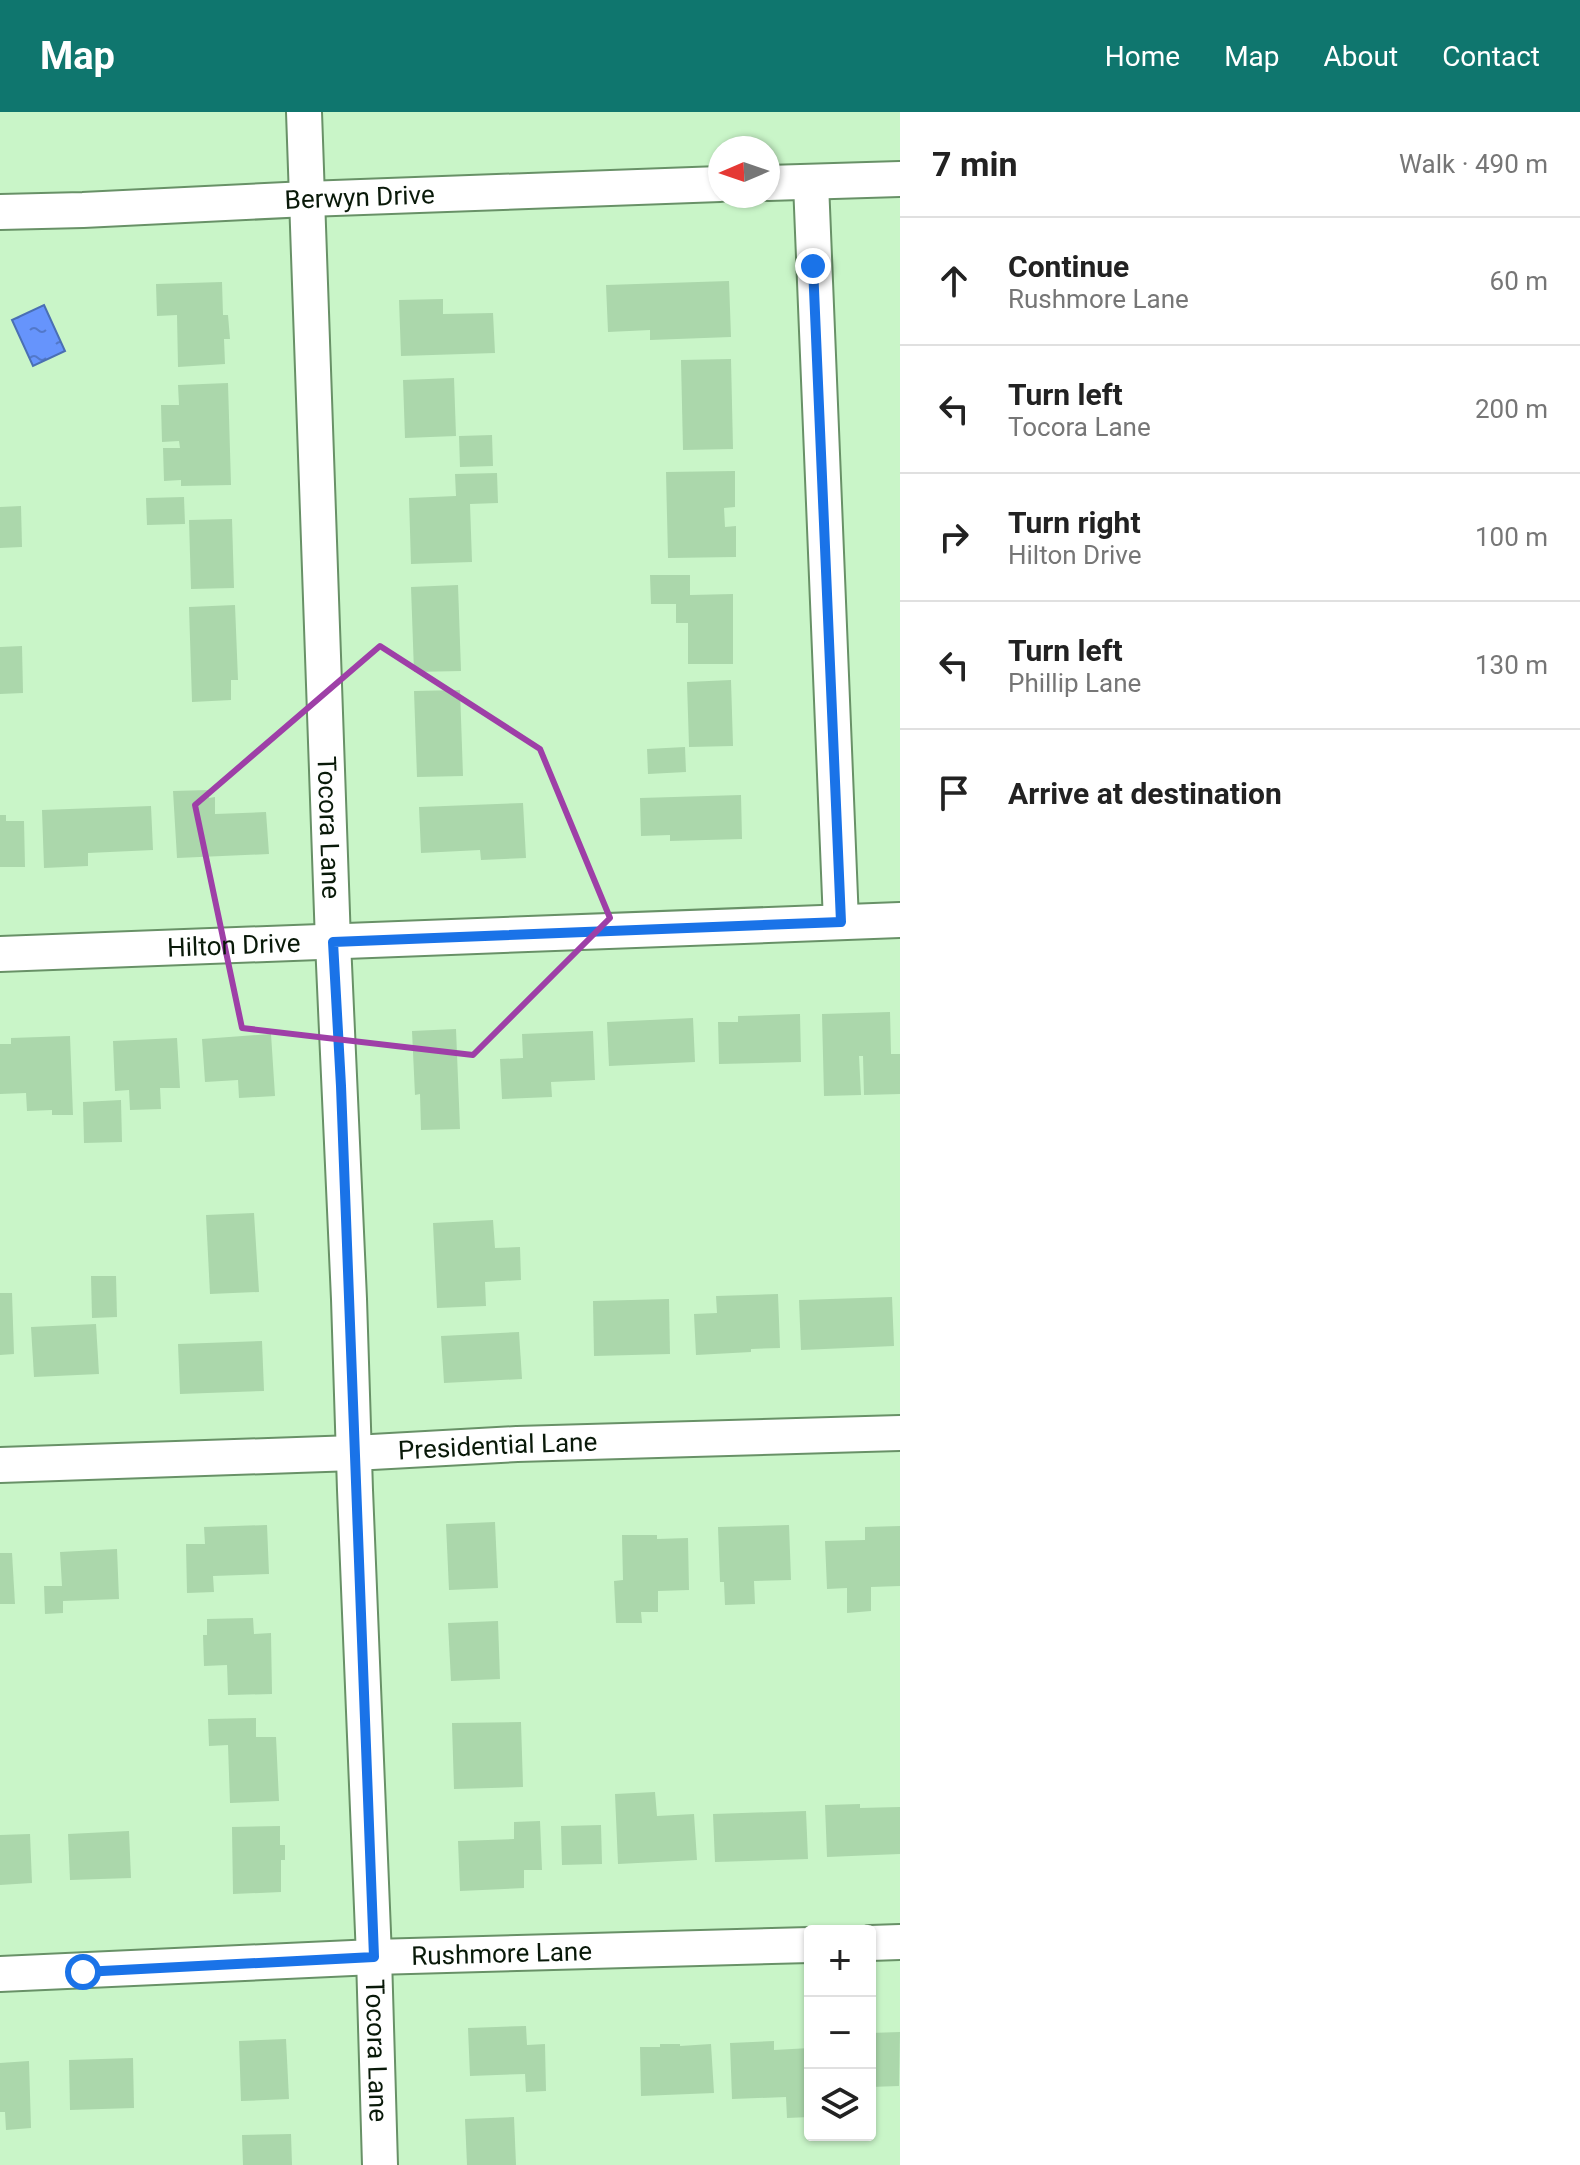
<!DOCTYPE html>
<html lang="en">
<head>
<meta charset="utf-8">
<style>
  body { margin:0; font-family:Roboto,sans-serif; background:#f6f6f6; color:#222 }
  .controls { position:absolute; right:24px; bottom:24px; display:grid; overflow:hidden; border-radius:8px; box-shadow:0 2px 6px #0004 }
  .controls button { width:72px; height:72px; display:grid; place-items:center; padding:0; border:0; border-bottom:2px solid #e0e0e0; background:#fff; color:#222; font:40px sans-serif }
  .compass { position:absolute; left:708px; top:24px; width:72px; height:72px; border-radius:50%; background:#fff; box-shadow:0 2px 6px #0004; rotate:268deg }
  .stop { position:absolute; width:24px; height:24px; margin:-18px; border:6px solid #1a73e8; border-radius:50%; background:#fff }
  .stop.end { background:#1a73e8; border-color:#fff; box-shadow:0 2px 8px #0008 }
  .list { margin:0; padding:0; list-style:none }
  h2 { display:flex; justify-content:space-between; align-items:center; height:104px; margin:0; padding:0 32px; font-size:34px }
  h2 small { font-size:26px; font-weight:400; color:#767676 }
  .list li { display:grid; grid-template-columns:52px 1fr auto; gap:24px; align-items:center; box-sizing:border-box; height:128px; padding:0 32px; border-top:2px solid #e0e0e0 }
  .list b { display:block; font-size:30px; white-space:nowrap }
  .list p { margin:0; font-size:26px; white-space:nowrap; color:#767676 }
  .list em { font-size:26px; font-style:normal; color:#767676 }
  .icon { flex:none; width:44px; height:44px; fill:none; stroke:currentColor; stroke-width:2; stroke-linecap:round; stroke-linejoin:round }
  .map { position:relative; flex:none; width:900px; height:2053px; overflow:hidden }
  header { display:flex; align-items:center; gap:48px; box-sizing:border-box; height:112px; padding:0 40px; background:#0f766e; color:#fff }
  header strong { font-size:38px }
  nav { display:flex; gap:44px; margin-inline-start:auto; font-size:28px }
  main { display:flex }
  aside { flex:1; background:#fff }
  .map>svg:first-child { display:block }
  .water { fill:url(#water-ripples); stroke:#4a6fb3; stroke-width:2 }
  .building { fill:#abd7ab }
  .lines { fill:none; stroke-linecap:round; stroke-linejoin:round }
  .street-casing { stroke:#689167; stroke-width:38 }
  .street { stroke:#fff; stroke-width:34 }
  .route { stroke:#1a73e8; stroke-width:10 }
  .marked { fill:none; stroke:#9e3fa7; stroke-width:6; stroke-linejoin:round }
  .labels { text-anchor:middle; stroke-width:6; stroke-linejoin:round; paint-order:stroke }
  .street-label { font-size:26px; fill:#091909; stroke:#fff }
</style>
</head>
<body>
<header>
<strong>Map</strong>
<nav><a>Home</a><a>Map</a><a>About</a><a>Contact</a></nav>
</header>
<main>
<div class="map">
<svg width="900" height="2053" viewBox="0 0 900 2053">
  <defs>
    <pattern id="water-ripples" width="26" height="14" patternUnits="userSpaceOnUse" patternTransform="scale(2)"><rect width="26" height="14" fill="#6694fc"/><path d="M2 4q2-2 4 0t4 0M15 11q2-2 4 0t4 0" fill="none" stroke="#5278ca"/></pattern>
  </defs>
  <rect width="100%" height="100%" fill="#c9f5c8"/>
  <path class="water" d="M44 193 65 239 33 254 12 208Z"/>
  <g class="building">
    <path d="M729 169 731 225 650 228V218L608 220 606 173Z"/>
    <path d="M222 170 223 203H228L230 227H224L225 252 178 255 177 203 157 204 156 172Z"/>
    <path d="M443 187V202L493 201 495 241 401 244 399 188Z"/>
    <path d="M731 247 733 337 683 338 681 248Z"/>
    <path d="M454 266 456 324 405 326 403 268Z"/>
    <path d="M228 271 231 373 181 374V368L164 369 163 336H180L179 329 162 330 161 293H179L178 273Z"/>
    <path d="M492 323 493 354 460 355 459 324Z"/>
    <path d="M735 359V395L724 396 725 415 736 414V445L668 446 666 360Z"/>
    <path d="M497 361 498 391 470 392 472 450 411 452 409 386 456 384 455 362Z"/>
    <path d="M184 385 185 412 147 413 146 386Z"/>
    <path d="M21 394 22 435 0 436V395Z"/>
    <path d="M232 407 234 476 191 477 189 408Z"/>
    <path d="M650 463H690V483L733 482V552H688V511H676V492H651Z"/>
    <path d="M458 473 461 559 414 560 411 475Z"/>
    <path d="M235 493 238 568H231V588L192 590 189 495Z"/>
    <path d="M22 534 23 581 0 582V535Z"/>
    <path d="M731 568 733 634 689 635 687 570Z"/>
    <path d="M460 578 463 664 417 665 414 579Z"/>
    <path d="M685 635 686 660 648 662 647 637Z"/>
    <path d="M209 678V686L215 685V702L266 700 269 742 177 746 173 679Z"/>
    <path d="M741 683 742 727 670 729V723L641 724 640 686Z"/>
    <path d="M523 691 526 746 481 748 480 738 421 741 419 695Z"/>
    <path d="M151 694 153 738 88 741V754L44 756 42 698Z"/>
    <path d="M0 703H6V709H24L25 755H0Z"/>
    <path d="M890 900 891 942H900V982L864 983 863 944H859L861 983 824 984 822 902Z"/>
    <path d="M800 902 801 950 719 952 718 910H738V904Z"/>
    <path d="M693 906 695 950 609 954 607 910Z"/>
    <path d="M456 917 460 1017 421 1018 420 982 415 983 412 919Z"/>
    <path d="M593 919 595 968 551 970 552 985 502 987 500 947 523 946 522 922Z"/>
    <path d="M271 922 275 984 239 986 238 968 205 970 202 927Z"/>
    <path d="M70 924 73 1003H52V998L27 999 26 981 0 982V932H11V926Z"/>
    <path d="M177 926 180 976H160L161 997 130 998 129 978 115 979 113 929Z"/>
    <path d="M121 988 122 1030 84 1031 83 990Z"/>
    <path d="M254 1101 259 1180 210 1182 206 1103Z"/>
    <path d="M493 1108 495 1136 520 1135 521 1168 485 1170 486 1194 437 1196 433 1111Z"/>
    <path d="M91 1164H116L117 1205 92 1206Z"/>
    <path d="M0 1181H12L14 1242 0 1243Z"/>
    <path d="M778 1182 780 1236 751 1237V1240L696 1243 694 1202 717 1201 716 1184Z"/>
    <path d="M892 1185 894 1234 801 1238 799 1188Z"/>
    <path d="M669 1187 670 1242 594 1244 593 1189Z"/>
    <path d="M96 1212 99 1262 34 1265 31 1215Z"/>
    <path d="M519 1220 522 1267 444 1271 441 1224Z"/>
    <path d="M262 1229 264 1279 180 1282 178 1232Z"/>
    <path d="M495 1410 498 1476 449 1478 446 1412Z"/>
    <path d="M267 1413 269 1462 213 1464 214 1480 187 1481 186 1432H205L204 1415Z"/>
    <path d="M789 1413 791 1468 754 1469 755 1492 725 1493 724 1470H720L718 1415Z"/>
    <path d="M900 1414V1474L871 1475V1499L847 1501V1476L827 1477 825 1429 865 1428V1415Z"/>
    <path d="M622 1423H657V1427L688 1426 689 1478 658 1479V1500H641L642 1511H616L614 1469 623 1468Z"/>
    <path d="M117 1437 119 1487 63 1489V1501L45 1502 44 1474H62L60 1440Z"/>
    <path d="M0 1441H12L15 1492H0Z"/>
    <path d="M253 1506 254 1522 271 1521 272 1582 228 1583 227 1553 204 1554 203 1523H207V1507Z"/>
    <path d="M498 1509 500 1567 451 1569 448 1511Z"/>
    <path d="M256 1606V1625H276L279 1689 230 1691 228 1633 209 1634 208 1607Z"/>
    <path d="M521 1610 523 1675 454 1677 452 1611Z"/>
    <path d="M655 1680 657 1704 694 1702 697 1748 618 1752 615 1682Z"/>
    <path d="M860 1692V1696L900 1695V1742L827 1745 825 1693Z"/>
    <path d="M806 1699 808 1747 715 1750 713 1702Z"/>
    <path d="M540 1709 542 1758H524V1776L460 1779 458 1729 514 1727V1710Z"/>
    <path d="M601 1713 602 1752 562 1753 561 1714Z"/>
    <path d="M280 1714V1733H285V1748H281V1780L233 1782 232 1715Z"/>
    <path d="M129 1719 131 1766 70 1768 68 1722Z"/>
    <path d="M30 1722 32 1771 0 1773V1723Z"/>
    <path d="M526 1914 527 1933 545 1932 546 1979 526 1980 525 1962 470 1964 468 1916Z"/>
    <path d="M900 1920 899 1974 870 1975V1921Z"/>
    <path d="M286 1927 289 1987 241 1989 239 1929Z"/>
    <path d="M774 1929V1938L810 1936V2005L787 2006 786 1985 732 1987 730 1931Z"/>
    <path d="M660 1932H680V1934L711 1932 714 1981 641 1984 640 1935H660Z"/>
    <path d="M133 1946 134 1996 70 1998 69 1948Z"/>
    <path d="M29 1949 31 2016 6 2018 5 2000H0V1951Z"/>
    <path d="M514 2005 516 2053H467L465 2007Z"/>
    <path d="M291 2022 292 2053H243L242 2023Z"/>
  </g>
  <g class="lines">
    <g class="street-casing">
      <g id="street">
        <path id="s1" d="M304 0 333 830 349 1187 355 1378 374 1845 380 2053"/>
        <path d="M768 71 900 67"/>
        <path d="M811 71 841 810"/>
        <path id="s2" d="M0 100 83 98 307 87 720 72"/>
        <path id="s3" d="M0 842 900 808"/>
        <path id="s4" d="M0 1353 354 1341 517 1332 900 1321"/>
        <path d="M870 1831 900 1830"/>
        <path id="s5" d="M0 1862 374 1845 810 1833"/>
      </g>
    </g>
    <use href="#street" class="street"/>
  </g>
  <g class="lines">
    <path class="route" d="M83 1860 374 1845 341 974 333 830 841 810 813 154"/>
  </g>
  <path class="marked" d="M380 534 540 637 610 806 473 943 242 916 195 693Z"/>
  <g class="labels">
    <g class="street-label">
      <text dy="9" stroke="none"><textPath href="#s2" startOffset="360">Berwyn Drive</textPath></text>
      <text dy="9" stroke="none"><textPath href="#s1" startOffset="716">Tocora Lane</textPath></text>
      <text dy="9" stroke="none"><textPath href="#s3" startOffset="234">Hilton Drive</textPath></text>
      <text dy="9" stroke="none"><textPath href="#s4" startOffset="498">Presidential Lane</textPath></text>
      <text dy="9" stroke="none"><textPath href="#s5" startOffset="502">Rushmore Lane</textPath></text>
      <text dy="9" stroke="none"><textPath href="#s1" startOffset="1940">Tocora Lane</textPath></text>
    </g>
  </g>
</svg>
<div class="controls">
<button>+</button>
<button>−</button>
<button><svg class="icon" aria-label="layers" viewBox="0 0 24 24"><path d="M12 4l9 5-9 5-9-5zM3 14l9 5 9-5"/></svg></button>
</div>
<svg class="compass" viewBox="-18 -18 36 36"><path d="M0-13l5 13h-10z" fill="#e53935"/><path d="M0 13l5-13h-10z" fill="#767676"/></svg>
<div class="stop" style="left:83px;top:1860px"></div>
<div class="stop end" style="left:813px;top:154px"></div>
</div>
<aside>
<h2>7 min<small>Walk · 490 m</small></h2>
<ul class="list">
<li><svg class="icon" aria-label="ahead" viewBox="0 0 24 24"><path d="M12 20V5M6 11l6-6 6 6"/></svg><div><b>Continue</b><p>Rushmore Lane</p></div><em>60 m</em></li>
<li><svg class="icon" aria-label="left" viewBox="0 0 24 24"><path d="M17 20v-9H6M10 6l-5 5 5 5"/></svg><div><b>Turn left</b><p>Tocora Lane</p></div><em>200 m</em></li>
<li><svg class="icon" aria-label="right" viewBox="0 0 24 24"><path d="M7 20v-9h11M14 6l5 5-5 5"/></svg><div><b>Turn right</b><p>Hilton Drive</p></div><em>100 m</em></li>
<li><svg class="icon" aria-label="left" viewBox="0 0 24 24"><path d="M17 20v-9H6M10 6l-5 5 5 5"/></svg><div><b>Turn left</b><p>Phillip Lane</p></div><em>130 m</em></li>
<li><svg class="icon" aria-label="arrive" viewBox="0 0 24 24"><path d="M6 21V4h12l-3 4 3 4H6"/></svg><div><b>Arrive at destination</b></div></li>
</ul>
</aside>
</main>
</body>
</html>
